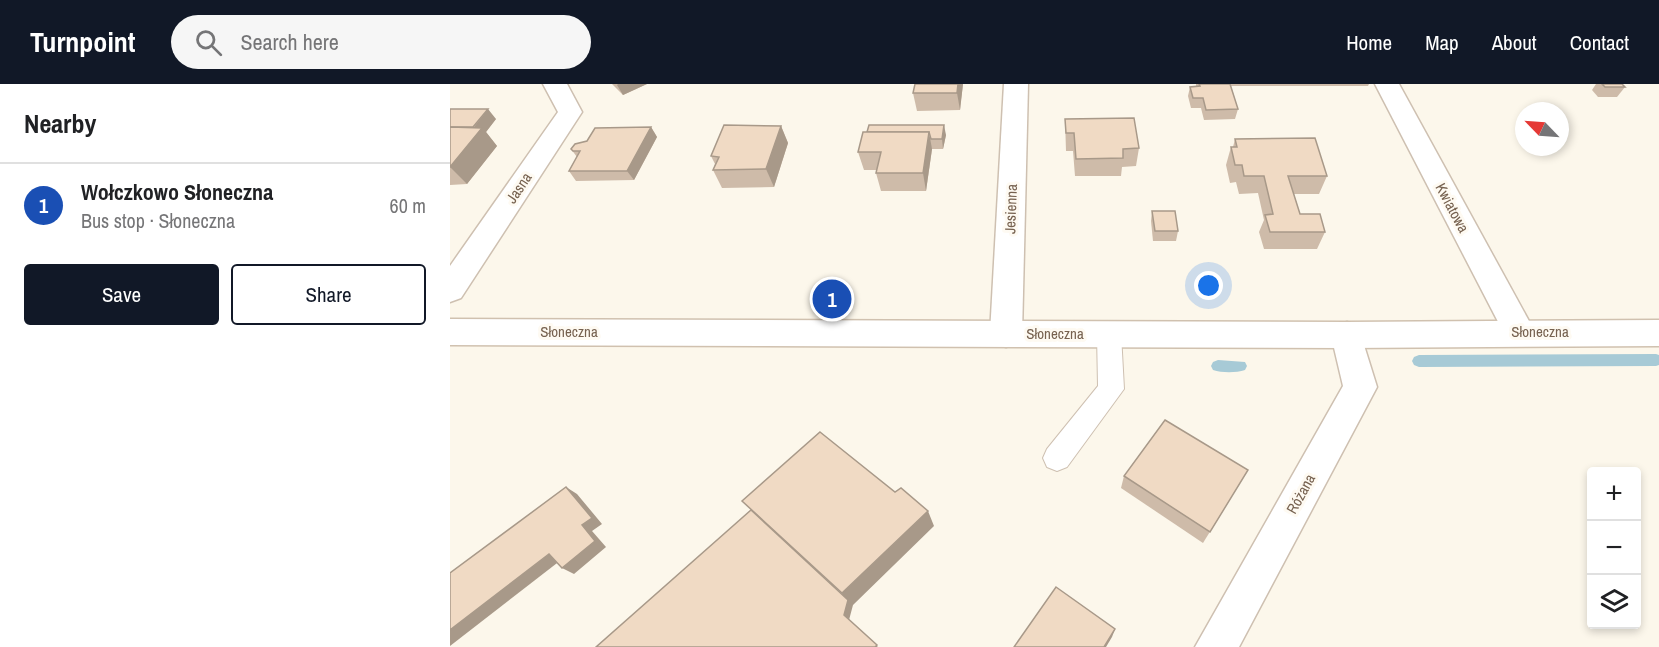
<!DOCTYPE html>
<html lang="en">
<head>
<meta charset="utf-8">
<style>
  body { margin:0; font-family:"Archivo Narrow",sans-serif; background:#f6f6f6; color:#202124 }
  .controls { position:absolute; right:18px; bottom:18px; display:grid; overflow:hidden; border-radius:6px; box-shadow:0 3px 9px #0003 }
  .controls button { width:54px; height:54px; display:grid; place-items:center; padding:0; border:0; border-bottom:2px solid #e0e0e0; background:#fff; color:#202124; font:30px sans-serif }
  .compass { position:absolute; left:1065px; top:18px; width:54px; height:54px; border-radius:50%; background:#fff; box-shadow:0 3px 9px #0003; rotate:295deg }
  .you { position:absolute; left:759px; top:202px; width:21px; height:21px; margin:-15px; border:4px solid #fff; border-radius:50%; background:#1a73e8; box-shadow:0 0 0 9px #1a73e833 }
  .badge { display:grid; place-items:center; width:39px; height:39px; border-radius:50%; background:#111827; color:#fff; font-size:20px; font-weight:700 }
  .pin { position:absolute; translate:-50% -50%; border:3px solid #fff; box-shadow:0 2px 6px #0006 }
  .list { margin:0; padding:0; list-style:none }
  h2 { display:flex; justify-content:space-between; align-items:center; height:78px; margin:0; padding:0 24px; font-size:26px }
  h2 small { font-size:20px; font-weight:400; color:#757577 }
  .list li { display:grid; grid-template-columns:39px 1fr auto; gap:18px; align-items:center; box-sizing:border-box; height:84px; padding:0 24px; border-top:2px solid #e0e0e0 }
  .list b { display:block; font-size:22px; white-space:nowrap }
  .list p { margin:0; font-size:20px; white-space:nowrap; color:#757577 }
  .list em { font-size:20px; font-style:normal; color:#757577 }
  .actions { display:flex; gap:12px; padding:18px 24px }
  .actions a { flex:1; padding:14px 0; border:2px solid #111827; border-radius:6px; text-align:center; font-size:21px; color:#111827 }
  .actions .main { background:#111827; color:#fff }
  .icon { flex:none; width:33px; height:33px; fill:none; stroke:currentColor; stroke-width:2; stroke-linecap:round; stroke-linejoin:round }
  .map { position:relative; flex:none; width:1209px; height:563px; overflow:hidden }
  header { display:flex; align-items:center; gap:36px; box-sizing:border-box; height:84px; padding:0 30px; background:#111827; color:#fff }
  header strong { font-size:28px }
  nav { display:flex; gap:33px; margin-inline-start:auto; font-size:21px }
  .search { width:420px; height:54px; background:#f6f6f6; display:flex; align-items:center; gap:15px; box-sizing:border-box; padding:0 21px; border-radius:33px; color:#757577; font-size:22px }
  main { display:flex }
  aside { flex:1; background:#fff }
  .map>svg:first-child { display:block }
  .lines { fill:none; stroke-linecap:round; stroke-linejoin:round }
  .stream { fill:#a7cad6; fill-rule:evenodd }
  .lane-casing { stroke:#cec0b1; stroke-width:2 }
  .street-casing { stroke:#cec0b1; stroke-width:3 }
  .secondary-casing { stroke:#d0c1af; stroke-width:3 }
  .lane { fill:#fff; fill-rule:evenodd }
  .street { fill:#fff; fill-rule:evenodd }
  .secondary { fill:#fff; fill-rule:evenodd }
  .wall { fill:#cebba9 }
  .shaded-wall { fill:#a89989 }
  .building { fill:#f0dac4; stroke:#a89989; stroke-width:1.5 }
  .labels { text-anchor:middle; stroke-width:6; stroke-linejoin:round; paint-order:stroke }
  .street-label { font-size:15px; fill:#76614f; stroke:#fefaf2 }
</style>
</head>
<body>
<header>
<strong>Turnpoint</strong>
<div class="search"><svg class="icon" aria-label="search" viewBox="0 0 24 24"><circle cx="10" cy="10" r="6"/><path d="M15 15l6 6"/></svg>Search here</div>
<nav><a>Home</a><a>Map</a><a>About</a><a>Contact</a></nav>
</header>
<main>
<aside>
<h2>Nearby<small></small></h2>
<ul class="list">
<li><span class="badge" style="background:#1a4fb4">1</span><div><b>Wołczkowo Słoneczna</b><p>Bus stop · Słoneczna</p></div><em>60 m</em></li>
</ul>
<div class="actions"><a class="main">Save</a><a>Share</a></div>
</aside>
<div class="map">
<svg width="1209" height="563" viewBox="0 0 1209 563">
  <rect width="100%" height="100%" fill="#fcf7eb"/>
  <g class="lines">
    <g class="stream">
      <path d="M1206 270 1209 271V281L1206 282 969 283 964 281 962 277 964 273 969 271Z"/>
      <path d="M768 276 795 278 797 282 795 286C786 289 772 289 763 286L761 282 763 278Z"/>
    </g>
    <g class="lane-casing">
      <path id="lane" d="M659 240 668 243 671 250 674 305 617 383 607 387 597 383 593 374 597 365 648 302 647 250 650 243Z"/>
    </g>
    <g class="street-casing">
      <g id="street">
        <path d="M93 0H117L132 28 11 214 0 218V182L108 28Z"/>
        <path d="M554 0H578L572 250 567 259 556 263 545 259 540 250Z"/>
        <path d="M925 0H949L1085 248 1080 257 1069 261 1058 257Z"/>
        <path d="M897 238 908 242 927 303 789 563H745L893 302 881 251 886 242Z"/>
      </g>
    </g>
    <g class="secondary-casing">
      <path id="secondary" d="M0 235 897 238 1209 236V262L897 264 0 261Z"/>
    </g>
    <use href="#lane" class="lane"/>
    <use href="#street" class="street"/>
    <use href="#secondary" class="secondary"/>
  </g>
  <g class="wall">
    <path d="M162 0H197L173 11Z"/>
    <path d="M513 0 510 26 467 27 463 9Z"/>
    <path d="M746 0H919L918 2H781L788 25 785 35 754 36 751 24H741L738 12 740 3 746 2Z"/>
    <path d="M1146 0H1172L1175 3 1167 13H1148L1142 6Z"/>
    <path d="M0 25 46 35 36 48 47 62 17 100 0 101Z"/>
    <path d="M615 35 689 64 686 82 672 83 671 92H625L623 67H616Z"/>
    <path d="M331 42 338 59 324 103 272 104 263 86 265 80 261 72Z"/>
    <path d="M201 43 207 53 184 96 126 97 119 87 127 73 121 65Z"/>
    <path d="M496 51 493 65H482L476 107H431L426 89 427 86H414L408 68Z"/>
    <path d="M785 55 877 92 869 110H844L850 130 875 148 867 165H814L809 148 814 136 808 109 789 110 786 98 780 99 776 81 781 63H783Z"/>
    <path d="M702 127 728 147 726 157H703L701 137Z"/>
    <path d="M674 392 790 399 753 459 671 404Z"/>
  </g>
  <g class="shaded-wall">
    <path d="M168 0H197L173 11 167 1Z"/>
    <path d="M508 0H513L510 26 507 9Z"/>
    <path d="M38 25 46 35 36 48 47 62 17 100 0 83 18 51Z"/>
    <path d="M494 41 496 51 493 65 492 55Z"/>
    <path d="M331 42 338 59 324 103 316 85Z"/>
    <path d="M201 43 207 53 184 96 177 87Z"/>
    <path d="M479 48 482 65 476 107 473 89Z"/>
    <path d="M116 403 127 410 152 440 142 447 156 463 124 490 112 484 132 441Z"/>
    <path d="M478 427 484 442 403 521 399 536 428 563H425L394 531 392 509Z"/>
    <path d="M99 470 111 476 0 562V546Z"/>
    <path d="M665 545 662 553 656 563H654Z"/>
  </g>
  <g class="building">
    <path d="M465 0H508L507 9H463Z"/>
    <path d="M749 0H780L788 25 756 26 753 14H743L740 3 750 2Z"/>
    <path d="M1152 0H1172L1175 3H1155Z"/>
    <path d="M0 25H38L23 43H0Z"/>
    <path d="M684 34 689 64 673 65V74L626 75 624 49H616L615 35Z"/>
    <path d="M274 41 331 42 316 85 263 86 269 73 261 72Z"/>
    <path d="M419 41H494L492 55H481L479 48H417Z"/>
    <path d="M0 43 32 44 0 83Z"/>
    <path d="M201 43 177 87H119L130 67H123L121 65 125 60 137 57 145 44Z"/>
    <path d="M413 48H479L473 89H426L431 68H408Z"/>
    <path d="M865 54 877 92H838L850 130H870L875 148H820L815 131 823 130 814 92H794L792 81H785L781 63H787L785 55Z"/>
    <path d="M702 127H725L728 147H705Z"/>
    <path d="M715 336 798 386 760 448 674 392Z"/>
    <path d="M370 348 445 408 451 404 478 427 392 509 292 417Z"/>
    <path d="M116 403 142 434 132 441 145 457 112 484 99 470 0 546V489Z"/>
    <path d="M301 426 398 516 394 531 427 561 425 563H146Z"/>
    <path d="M606 503 665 545 654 563H564Z"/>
  </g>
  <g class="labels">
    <g class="street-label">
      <text transform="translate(69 104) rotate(-56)" y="5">Jasna</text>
      <text transform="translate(1002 124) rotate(62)" y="5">Kwiatowa</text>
      <text transform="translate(561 125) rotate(-88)" y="5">Jesienna</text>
      <text x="119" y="253">Słoneczna</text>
      <text x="1090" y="253">Słoneczna</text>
      <text x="605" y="255">Słoneczna</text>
      <text transform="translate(851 410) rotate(-61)" y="5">Różana</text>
    </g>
  </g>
</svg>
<div class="controls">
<button>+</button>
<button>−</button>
<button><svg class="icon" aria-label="layers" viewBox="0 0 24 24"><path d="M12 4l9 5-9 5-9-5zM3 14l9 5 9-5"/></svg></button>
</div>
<svg class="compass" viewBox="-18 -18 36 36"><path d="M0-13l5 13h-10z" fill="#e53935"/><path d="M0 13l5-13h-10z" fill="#757577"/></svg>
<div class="you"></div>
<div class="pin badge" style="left:382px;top:215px;background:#1a4fb4">1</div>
</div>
</main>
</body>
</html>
